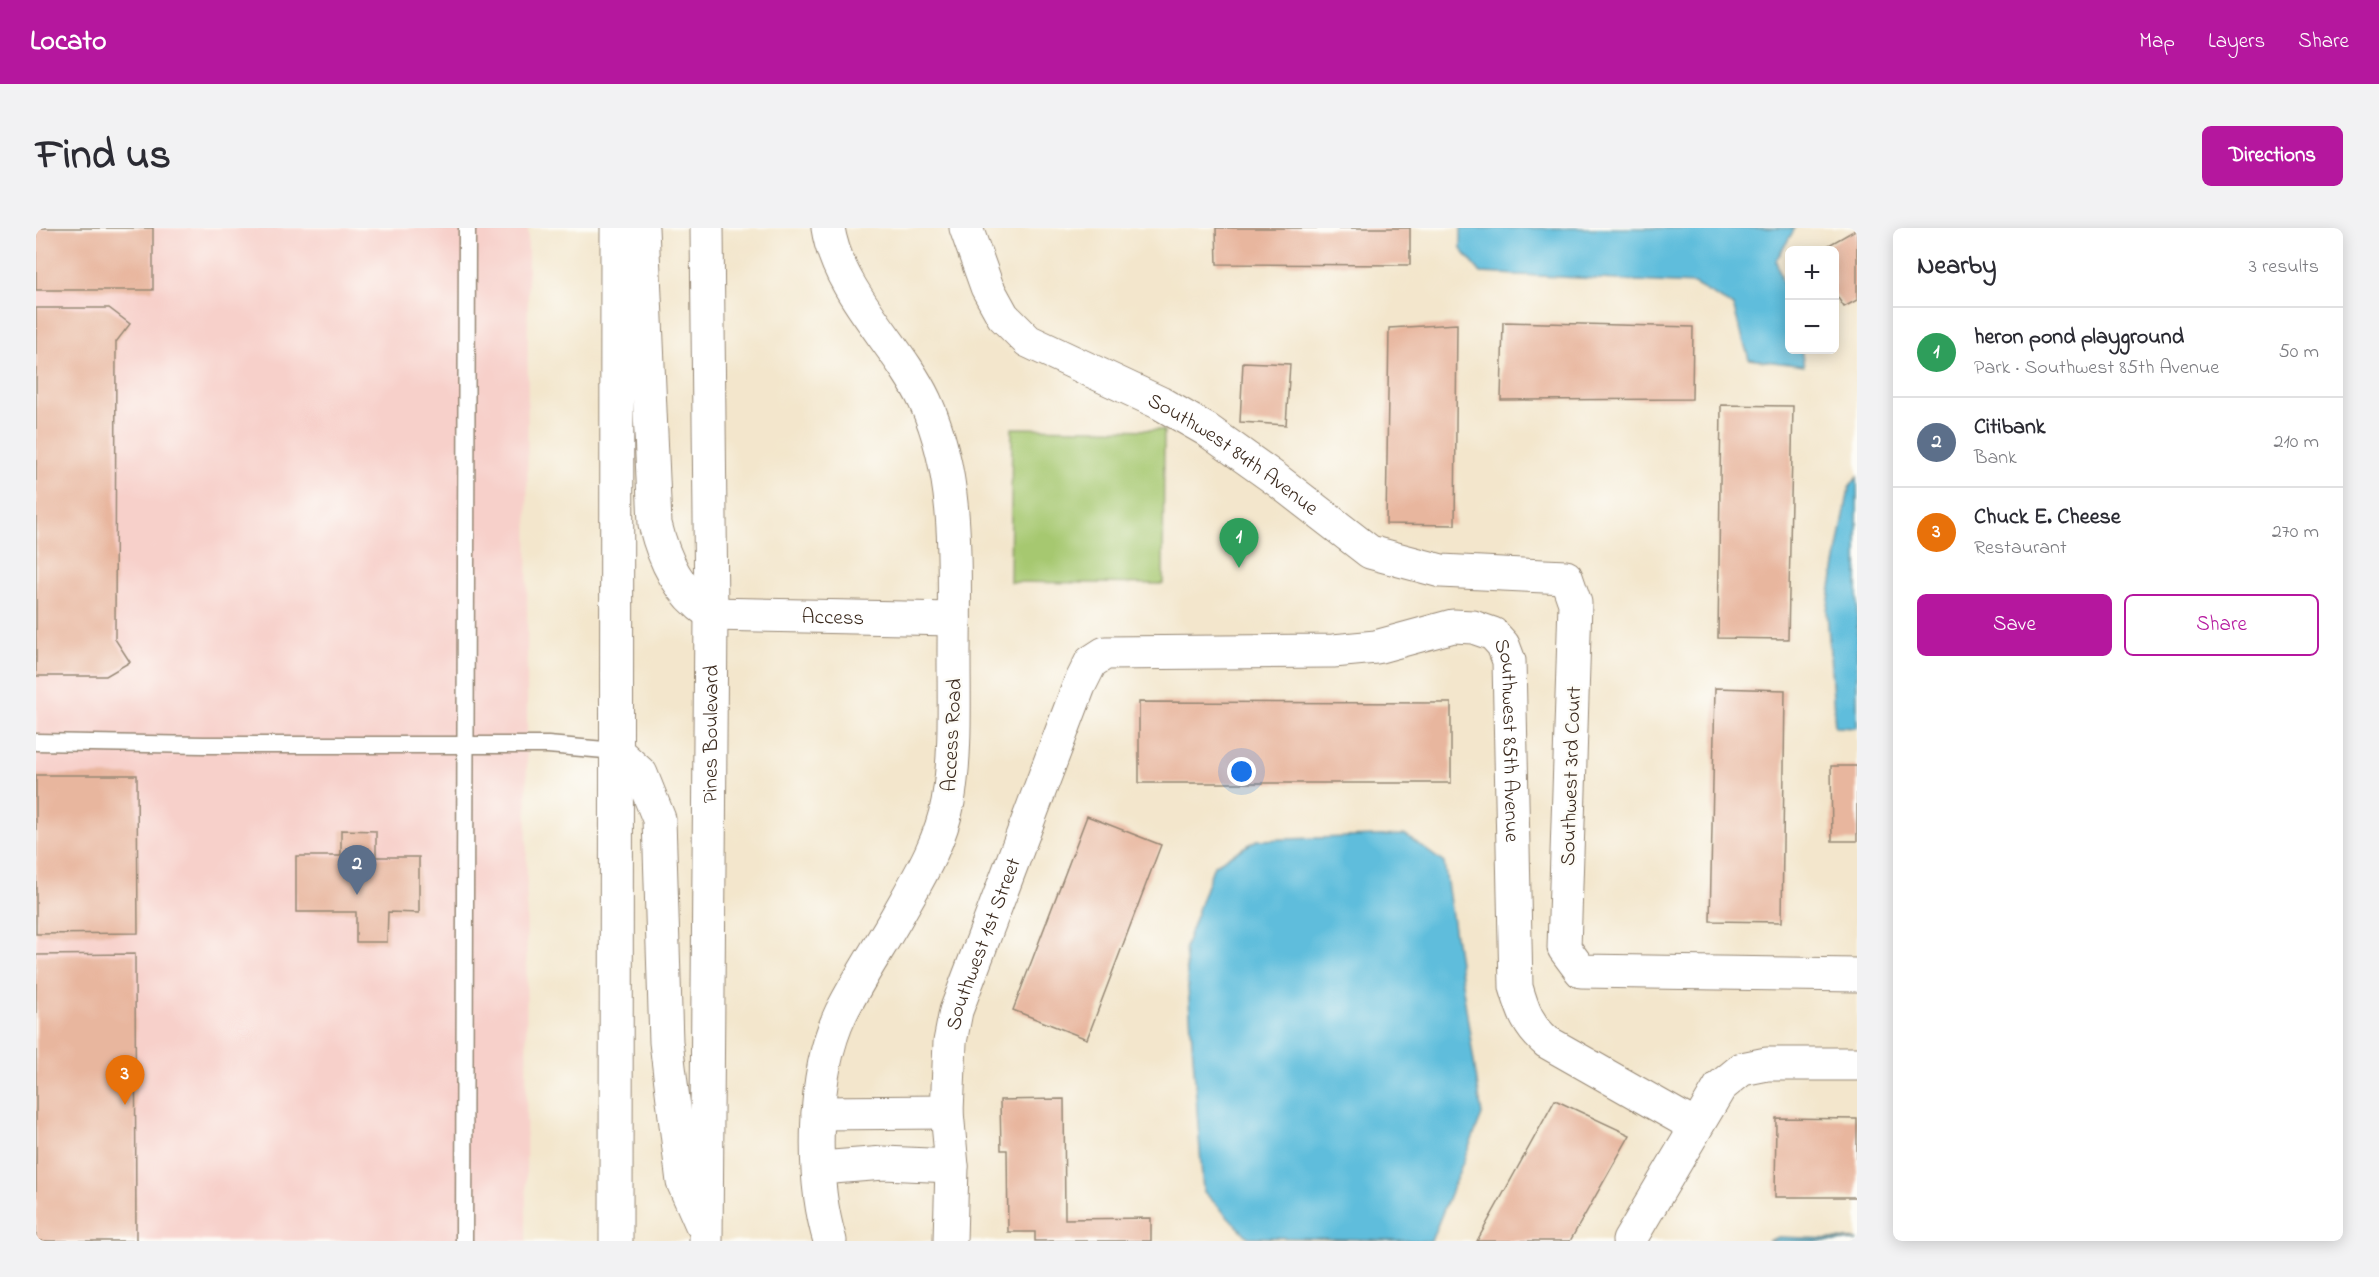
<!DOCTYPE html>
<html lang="en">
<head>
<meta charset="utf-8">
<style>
  body { margin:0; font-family:"Indie Flower",sans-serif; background:#f2f2f3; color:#2b2b33 }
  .controls { position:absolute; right:18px; top:18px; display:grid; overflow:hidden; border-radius:9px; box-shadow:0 3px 15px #0003 }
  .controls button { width:54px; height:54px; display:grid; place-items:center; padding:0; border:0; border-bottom:2px solid #e1e1e2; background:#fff; color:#2b2b33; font:30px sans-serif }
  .you { position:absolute; left:1206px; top:544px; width:21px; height:21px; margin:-15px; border:4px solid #fff; border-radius:50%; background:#1a73e8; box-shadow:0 0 0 9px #1a73e833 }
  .badge { display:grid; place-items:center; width:39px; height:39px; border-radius:50%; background:#b5179e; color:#fff; font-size:20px; font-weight:700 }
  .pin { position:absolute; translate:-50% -50px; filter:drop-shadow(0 2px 3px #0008) }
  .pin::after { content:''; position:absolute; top:32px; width:21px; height:18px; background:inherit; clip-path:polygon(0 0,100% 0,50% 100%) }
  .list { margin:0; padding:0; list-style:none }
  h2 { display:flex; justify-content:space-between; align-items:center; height:78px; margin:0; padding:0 24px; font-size:26px }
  h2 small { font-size:20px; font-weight:400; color:#7c7c81 }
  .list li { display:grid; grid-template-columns:39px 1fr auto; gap:18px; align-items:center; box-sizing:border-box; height:90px; padding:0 24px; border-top:2px solid #e1e1e2 }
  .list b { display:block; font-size:22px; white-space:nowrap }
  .list p { margin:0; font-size:20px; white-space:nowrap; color:#7c7c81 }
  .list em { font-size:20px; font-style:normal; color:#7c7c81 }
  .actions { display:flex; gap:12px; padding:18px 24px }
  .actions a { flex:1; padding:14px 0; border:2px solid #b5179e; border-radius:9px; text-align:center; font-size:21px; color:#b5179e }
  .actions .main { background:#b5179e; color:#fff }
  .map { position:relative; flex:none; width:1821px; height:1013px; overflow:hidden; border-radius:9px }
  header { display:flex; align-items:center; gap:36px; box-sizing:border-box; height:84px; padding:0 30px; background:#b5179e; color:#fff }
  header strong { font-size:28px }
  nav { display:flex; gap:33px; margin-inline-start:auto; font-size:21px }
  .intro { display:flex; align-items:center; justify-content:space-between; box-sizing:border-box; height:144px; padding:0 36px }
  h1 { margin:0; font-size:42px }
  .button { padding:15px 27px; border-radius:9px; background:#b5179e; color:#fff; font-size:21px; font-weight:700 }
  main { display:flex; gap:36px; padding:0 36px }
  aside { flex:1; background:#fff; border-radius:9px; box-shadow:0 3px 15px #0003 }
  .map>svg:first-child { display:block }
  .built { fill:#f7d0ca }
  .green { fill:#a6c870; stroke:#707947; stroke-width:1.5 }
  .water { fill:#5ebddc; stroke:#4c747d; stroke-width:1.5 }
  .building { fill:#e8b69e }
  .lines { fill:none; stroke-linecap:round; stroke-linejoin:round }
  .lane-casing { stroke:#978875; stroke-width:19 }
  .street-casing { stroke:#978875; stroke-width:35 }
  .highway-casing { stroke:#978875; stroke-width:35 }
  .lane { stroke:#fff; stroke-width:16 }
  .street { stroke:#fff; stroke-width:33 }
  .highway { stroke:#fff; stroke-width:33 }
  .labels { text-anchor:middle; stroke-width:5; stroke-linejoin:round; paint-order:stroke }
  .street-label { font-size:21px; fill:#3b2a1e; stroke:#fdfcf7 }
</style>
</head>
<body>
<header>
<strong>Locato</strong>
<nav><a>Map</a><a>Layers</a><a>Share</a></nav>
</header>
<div class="intro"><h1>Find us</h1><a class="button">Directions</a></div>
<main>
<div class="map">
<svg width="1821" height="1013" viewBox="0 0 1821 1013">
  <rect width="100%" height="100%" fill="#fdfcf7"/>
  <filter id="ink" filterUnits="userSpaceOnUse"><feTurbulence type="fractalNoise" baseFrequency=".0167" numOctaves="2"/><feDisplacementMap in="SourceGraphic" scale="12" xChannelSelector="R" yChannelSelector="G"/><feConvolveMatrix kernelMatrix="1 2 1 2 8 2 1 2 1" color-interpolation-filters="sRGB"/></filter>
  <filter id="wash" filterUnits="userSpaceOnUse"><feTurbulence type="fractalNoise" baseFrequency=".008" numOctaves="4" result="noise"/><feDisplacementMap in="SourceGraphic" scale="24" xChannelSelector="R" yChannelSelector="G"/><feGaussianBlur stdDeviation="1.35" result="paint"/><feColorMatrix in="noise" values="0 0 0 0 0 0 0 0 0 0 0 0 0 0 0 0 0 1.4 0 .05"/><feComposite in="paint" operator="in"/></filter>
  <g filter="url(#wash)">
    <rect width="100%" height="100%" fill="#f3e6cc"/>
    <path class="built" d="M0 0H492L490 1013H0Z"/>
    <path class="green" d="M976 200 1128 202 1127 356 974 354Z"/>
    <g class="water">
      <path d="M1425 0H1759L1740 33 1753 75 1754 122H1765L1768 138 1713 131 1697 78 1658 56 1445 45 1425 21Z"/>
      <path d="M1821 249V500L1799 499 1791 382 1813 260Z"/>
      <path d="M1370 607 1408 635 1446 887 1395 1013 1212 1009 1167 963 1149 719 1178 637 1221 612Z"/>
      <path d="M1742 1009 1821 1012V1013H1731Z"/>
    </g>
    <g id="blocks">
      <g class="building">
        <rect x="0" y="0" width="117" height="62"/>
        <path d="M1180 0H1374V37L1181 36Z"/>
        <path d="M1821 1V72L1808 79 1798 64V22H1784Z"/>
        <path d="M0 80H73L94 96 80 114 79 411 94 434 70 448H0Z"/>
        <path d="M1467 94 1657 99 1656 171 1465 172Z"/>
        <path d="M1421 96 1419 297 1350 296 1353 100Z"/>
        <path d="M1207 134 1254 136 1250 197 1204 194Z"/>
        <path d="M1685 177 1757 178 1752 411 1682 410Z"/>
        <path d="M1679 460 1749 462 1746 694 1674 693Z"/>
        <path d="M1103 474 1415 475V555H1103Z"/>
        <path d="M1795 538H1821V613H1796Z"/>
        <path d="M0 547H101L102 705 0 706Z"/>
        <path d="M1051 588 1125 617 1051 811 977 782Z"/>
        <path d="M305 602 340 603V629H383V685L352 684 351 714H320V684H260V628H305Z"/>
        <path d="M99 726 100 1013H0V727Z"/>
        <path d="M1028 871 1029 991 1115 990V1013H999V1004H972L971 922H965L964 872Z"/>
        <path d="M1519 872 1594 907 1534 1013H1441Z"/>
        <path d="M1740 890 1821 891V969H1739Z"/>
      </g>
    </g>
  </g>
  <g filter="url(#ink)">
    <use href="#blocks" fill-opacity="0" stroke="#978875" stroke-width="1.5"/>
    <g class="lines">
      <g class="lane-casing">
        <g id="lane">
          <path d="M0 514 167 517H512L580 523"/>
          <path d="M428 1013 431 0"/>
        </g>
      </g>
      <g class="street-casing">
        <g id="street">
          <path d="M792 0C802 65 862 116 889 173 925 252 918 344 918 429 918 477 920 527 912 574 904 617 880 654 859 692 841 723 821 753 805 785 776 846 775 949 794 1013"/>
          <path id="s1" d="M930 0 951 59 967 88 992 113 1124 175 1171 202 1241 252 1334 324 1405 343 1530 349 1539 375 1528 720 1545 743 1821 747"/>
          <path id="s2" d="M675 386 918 391"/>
          <path d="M782 885 911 884"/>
          <path d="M784 940 848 935 916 938"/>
          <path id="s3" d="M914 1013 916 938 911 884 914 814 920 783 1043 458 1055 434 1069 425 1297 423 1340 419 1417 398 1437 399 1457 406 1467 417 1473 433 1480 759C1487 783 1492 798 1511 814L1659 898"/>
          <path d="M1593 1013 1684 859 1706 841 1731 836H1821"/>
        </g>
      </g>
      <g class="highway-casing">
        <g id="highway">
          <path d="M606 0 619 296C628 333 643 364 675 386"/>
          <path d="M580 523 605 546 623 591 630 814 647 954 665 995"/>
          <path d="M580 1013 581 0"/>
          <path id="s4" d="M670 1013 675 386 671 0"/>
        </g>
      </g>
      <use href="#lane" class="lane"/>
      <use href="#street" class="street"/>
      <use href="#highway" class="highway"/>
    </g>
  </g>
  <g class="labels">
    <g class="street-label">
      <text dy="7" stroke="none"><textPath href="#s1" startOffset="366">Southwest 84th Avenue</textPath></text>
      <text dy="7" stroke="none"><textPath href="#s2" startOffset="122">Access</textPath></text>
      <text dy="7" stroke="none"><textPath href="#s4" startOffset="507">Pines Boulevard</textPath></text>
      <text transform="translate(915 507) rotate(-87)" y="7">Access Road</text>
      <text dy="7" stroke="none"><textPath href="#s3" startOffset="1125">Southwest 85th Avenue</textPath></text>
      <text transform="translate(1534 548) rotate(-88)" y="7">Southwest 3rd Court</text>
      <text dy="7" stroke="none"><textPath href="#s3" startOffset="303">Southwest 1st Street</textPath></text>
    </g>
  </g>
</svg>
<div class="controls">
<button>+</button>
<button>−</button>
</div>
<div class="you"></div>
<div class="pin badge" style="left:1203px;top:340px;background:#2e9e5b">1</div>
<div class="pin badge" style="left:321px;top:667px;background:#5c6f8a">2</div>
<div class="pin badge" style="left:89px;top:877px;background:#e8710a">3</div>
</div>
<aside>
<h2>Nearby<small>3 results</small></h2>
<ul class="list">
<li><span class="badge" style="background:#2e9e5b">1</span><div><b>heron pond playground</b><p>Park · Southwest 85th Avenue</p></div><em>50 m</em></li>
<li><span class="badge" style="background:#5c6f8a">2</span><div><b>Citibank</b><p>Bank</p></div><em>210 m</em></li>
<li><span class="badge" style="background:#e8710a">3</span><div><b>Chuck E. Cheese</b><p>Restaurant</p></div><em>270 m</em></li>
</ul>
<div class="actions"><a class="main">Save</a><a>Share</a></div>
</aside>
</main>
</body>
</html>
